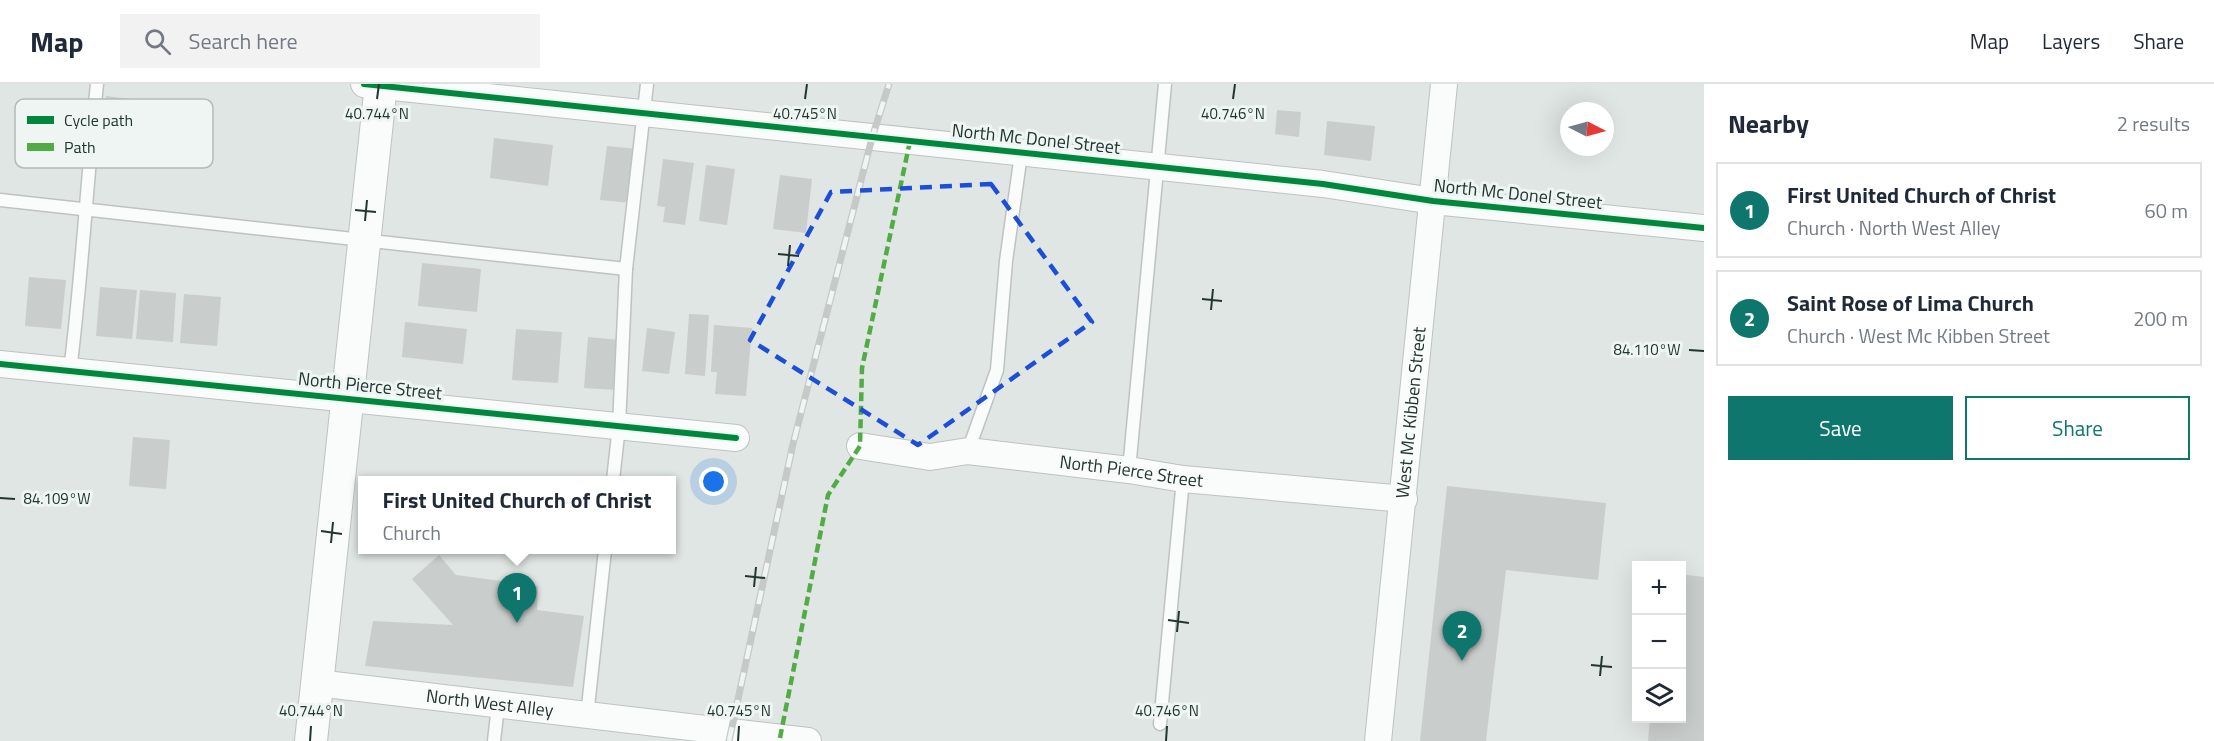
<!DOCTYPE html>
<html lang="en">
<head>
<meta charset="utf-8">
<style>
  body { margin:0; font-family:"Titillium Web",sans-serif; background:#f2f2f3; color:#1f2937 }
  .controls { position:absolute; right:18px; bottom:18px; display:grid; overflow:hidden; border-radius:0px; box-shadow:0 6px 24px #0002 }
  .controls button { width:54px; height:54px; display:grid; place-items:center; padding:0; border:0; border-bottom:2px solid #e0e1e3; background:#fff; color:#1f2937; font:30px sans-serif }
  .compass { position:absolute; left:1560px; top:18px; width:54px; height:54px; border-radius:50%; background:#fff; box-shadow:0 6px 24px #0002; rotate:96deg }
  .you { position:absolute; left:714px; top:398px; width:21px; height:21px; margin:-15px; border:4px solid #fff; border-radius:50%; background:#1a73e8; box-shadow:0 0 0 9px #1a73e833 }
  .badge { display:grid; place-items:center; width:39px; height:39px; border-radius:50%; background:#0f766e; color:#fff; font-size:20px; font-weight:700 }
  .pin { position:absolute; translate:-50% -50px; filter:drop-shadow(0 2px 3px #0008) }
  .pin::after { content:''; position:absolute; top:32px; width:21px; height:18px; background:inherit; clip-path:polygon(0 0,100% 0,50% 100%) }
  .popup { position:absolute; left:358px; top:392px; width:318px; height:78px; box-sizing:border-box; display:grid; place-content:center; border-radius:0px; background:#fff; filter:drop-shadow(0 2px 4px #0005); font-size:20px; white-space:nowrap; color:#747a83 }
  .popup b { font-size:22px; color:#1f2937 }
  .popup::after { content:''; position:absolute; left:50%; top:100%; margin-left:-12px; border:12px solid transparent; border-top-color:#fff }
  .list { margin:0; padding:0; list-style:none }
  h2 { display:flex; justify-content:space-between; align-items:center; height:78px; margin:0; padding:0 24px; font-size:26px }
  h2 small { font-size:20px; font-weight:400; color:#747a83 }
  .list li { display:grid; grid-template-columns:39px 1fr auto; gap:18px; align-items:center; box-sizing:border-box; height:96px; margin:0 12px 12px; padding:0 12px; border:2px solid #e0e1e3; border-radius:0px }
  .list b { display:block; font-size:22px; white-space:nowrap }
  .list p { margin:0; font-size:20px; white-space:nowrap; color:#747a83 }
  .list em { font-size:20px; font-style:normal; color:#747a83 }
  .actions { display:flex; gap:12px; padding:18px 24px }
  .actions a { flex:1; padding:14px 0; border:2px solid #0f766e; border-radius:0px; text-align:center; font-size:21px; color:#0f766e }
  .actions .main { background:#0f766e; color:#fff }
  .icon { flex:none; width:33px; height:33px; fill:none; stroke:currentColor; stroke-width:2; stroke-linecap:round; stroke-linejoin:round }
  .map { position:relative; flex:none; width:1704px; height:657px; overflow:hidden }
  header { display:flex; align-items:center; gap:36px; box-sizing:border-box; height:84px; padding:0 30px; background:#fff; border-bottom:2px solid #e0e1e3 }
  header strong { font-size:28px }
  nav { display:flex; gap:33px; margin-inline-start:auto; font-size:21px }
  .search { width:420px; height:54px; background:#f2f2f3; display:flex; align-items:center; gap:15px; box-sizing:border-box; padding:0 21px; border-radius:0px; color:#747a83; font-size:22px }
  main { display:flex }
  aside { flex:1; background:#fff }
  .map>svg:first-child { display:block }
  .building { fill:#c9cecc }
  .lines { fill:none; stroke-linecap:round; stroke-linejoin:round }
  .service-casing { stroke:#bdc3c0; stroke-width:15 }
  .minor-casing { stroke:#bdc3c0; stroke-width:28 }
  .tertiary-casing { stroke:#bdc3c0; stroke-width:34 }
  .service { stroke:#fafbfb; stroke-width:12 }
  .minor { stroke:#fafbfb; stroke-width:26 }
  .tertiary { stroke:#fafbfb; stroke-width:32 }
  .rail-casing { stroke:#c5c9c8; stroke-width:7 }
  .rail { stroke:#eef5f2; stroke-width:4.5; stroke-dasharray:14; stroke-linecap:butt }
  .quiet { stroke:#52ac45; stroke-width:4.5; stroke-dasharray:9 4.5; stroke-linecap:butt }
  .cycleway-casing { stroke:#eef5f2; stroke-width:10 }
  .cycleway { stroke:#00873e; stroke-width:6 }
  .marked { fill:none; stroke:#1d4ed8; stroke-width:4.5; stroke-dasharray:12 8; stroke-linejoin:round }
  .ticks { fill:none; stroke:#213631; stroke-width:2 }
  .labels { text-anchor:middle; stroke-width:6; stroke-linejoin:round; paint-order:stroke }
  .street-label { font-size:18px; fill:#213631; stroke:#eef5f2 }
  .key { fill:#eef5f2; stroke:#b0bcb8; stroke-width:1.5 }
  .key-label { font-size:16px; fill:#213631 }
  .ticks-label { font-size:15px; text-anchor:middle; fill:#213631; stroke:#eef5f2; stroke-width:6; stroke-linejoin:round; paint-order:stroke }
</style>
</head>
<body>
<header>
<strong>Map</strong>
<div class="search"><svg class="icon" aria-label="search" viewBox="0 0 24 24"><circle cx="10" cy="10" r="6"/><path d="M15 15l6 6"/></svg>Search here</div>
<nav><a>Map</a><a>Layers</a><a>Share</a></nav>
</header>
<main>
<div class="map">
<svg width="1704" height="657" viewBox="0 0 1704 657">
  <rect width="100%" height="100%" fill="#e0e6e3"/>
  <g class="building">
    <path d="M106 12 154 18 148 68 100 62Z"/>
    <path d="M1277 26 1301 28 1299 53 1275 50Z"/>
    <path d="M1327 37 1375 42 1371 77 1324 71Z"/>
    <path d="M494 54 553 61 548 102 490 94Z"/>
    <path d="M607 62 638 65 632 119 600 116Z"/>
    <path d="M663 75 694 79 685 141 663 138 665 123 657 122Z"/>
    <path d="M706 81 735 85 727 141 699 137Z"/>
    <path d="M780 91 812 95 806 149 773 145Z"/>
    <path d="M422 179 481 185 477 228 418 222Z"/>
    <path d="M29 193 66 196 61 245 25 242Z"/>
    <path d="M100 203 137 206 132 255 96 252Z"/>
    <path d="M140 206 176 209 173 258 136 255Z"/>
    <path d="M184 210 221 213 217 262 180 259Z"/>
    <path d="M689 230 709 231 705 292 685 290Z"/>
    <path d="M405 238 467 245 463 280 402 273Z"/>
    <path d="M714 241 752 244 746 312 715 310 717 288H711Z"/>
    <path d="M647 244 675 248 669 290 642 287Z"/>
    <path d="M516 245 562 248 558 299 512 296Z"/>
    <path d="M588 253 620 256 616 306 584 304Z"/>
    <path d="M133 353 170 356 166 405 129 402Z"/>
    <path d="M1447 402 1606 419 1598 496 1506 486 1486 657H1420Z"/>
    <path d="M439 471 456 491 538 502 537 526 584 532 573 603 365 582 373 537 453 541 412 495Z"/>
    <path d="M1687 491 1704 493V657H1648L1650 634H1682V493Z"/>
  </g>
  <g class="lines">
    <g class="service-casing">
      <g id="service">
        <path d="M0 116 626 185"/>
        <path d="M70 287C82 192 87 96 97 0"/>
        <path d="M968 367 997 286 1006 177 1021 70"/>
        <path d="M1129 386 1165 0"/>
        <path d="M613 396 619 342 626 185 647 0"/>
        <path d="M587 632 605 466"/>
        <path d="M1160 640 1183 395"/>
        <path d="M494 657 498 622"/>
      </g>
    </g>
    <g class="minor-casing">
      <g id="minor">
        <path d="M364 0 1323 100 1433 117 1704 144"/>
        <path d="M0 280 736 354"/>
        <path id="s1" d="M860 362 930 373 968 367 1129 386 1183 395 1404 415"/>
        <path id="s2" d="M317 599 808 657"/>
        <path id="s3" d="M1378 657 1444 0"/>
      </g>
    </g>
    <g class="tertiary-casing">
      <path id="tertiary" d="M311 657 381 0"/>
    </g>
    <use href="#service" class="service"/>
    <use href="#minor" class="minor"/>
    <use href="#tertiary" class="tertiary"/>
    <g class="rail-casing">
      <path id="rail" d="M729 657 793 360 872 54 889 0"/>
    </g>
    <use href="#rail" class="rail"/>
    <path class="quiet" d="M780 654 828 411 860 362 862 284 910 57"/>
    <g class="cycleway-casing">
      <g id="cycleway">
        <path d="M364 0 1323 100 1433 117 1704 144"/>
        <path d="M0 280 736 354"/>
      </g>
    </g>
    <use href="#cycleway" class="cycleway"/>
  </g>
  <path class="marked" d="M991 100 1092 238 918 361 750 256 831 108Z"/>
  <path class="ticks" d="M377 15 379 0M805 15 807 0M1233 15 1235 0M355 126 376 128M365 137 367 116M778 170 799 172M788 182 790 161M1202 215 1222 217M1211 226 1213 205M1689 266 1704 267M0 414 15 415M321 447 342 450M331 459 333 438M745 492 765 494M754 503 756 483M1168 536 1189 539M1177 548 1179 527M1591 581 1612 583M1600 592 1602 572M310 657 311 642M738 657 739 642M1166 657 1167 642"/>
  <g class="labels">
    <g class="street-label">
      <text transform="translate(1036 55) rotate(6)" y="6">North Mc Donel Street</text>
      <text transform="translate(1518 110) rotate(6)" y="6">North Mc Donel Street</text>
      <text transform="translate(370 302) rotate(6)" y="6">North Pierce Street</text>
      <text dy="6" stroke="none"><textPath href="#s3" startOffset="330">West Mc Kibben Street</textPath></text>
      <text dy="6" stroke="none"><textPath href="#s1" startOffset="274">North Pierce Street</textPath></text>
      <text dy="6" stroke="none"><textPath href="#s2" startOffset="174">North West Alley</textPath></text>
    </g>
  </g>
  <rect x="15" y="15" width="198" height="69" rx="9" class="key"/>
  <rect x="27" y="32" width="27" height="8" fill="#00873e"/>
  <rect x="27" y="59" width="27" height="8" fill="#52ac45"/>
  <g class="key-label">
    <text x="64" y="42">Cycle path</text>
    <text x="64" y="69">Path</text>
  </g>
  <g class="ticks-label">
    <text x="377" y="35">40.744°N</text>
    <text x="805" y="35">40.745°N</text>
    <text x="1233" y="35">40.746°N</text>
    <text x="1647" y="271">84.110°W</text>
    <text x="57" y="420">84.109°W</text>
    <text x="311" y="632">40.744°N</text>
    <text x="739" y="632">40.745°N</text>
    <text x="1167" y="632">40.746°N</text>
  </g>
</svg>
<div class="controls">
<button>+</button>
<button>−</button>
<button><svg class="icon" aria-label="layers" viewBox="0 0 24 24"><path d="M12 4l9 5-9 5-9-5zM3 14l9 5 9-5"/></svg></button>
</div>
<svg class="compass" viewBox="-18 -18 36 36"><path d="M0-13l5 13h-10z" fill="#e53935"/><path d="M0 13l5-13h-10z" fill="#747a83"/></svg>
<div class="you"></div>
<div class="pin badge" style="left:517px;top:539px">1</div>
<div class="popup"><b>First United Church of Christ</b>Church</div>
<div class="pin badge" style="left:1462px;top:577px">2</div>
</div>
<aside>
<h2>Nearby<small>2 results</small></h2>
<ul class="list">
<li><span class="badge">1</span><div><b>First United Church of Christ</b><p>Church · North West Alley</p></div><em>60 m</em></li>
<li><span class="badge">2</span><div><b>Saint Rose of Lima Church</b><p>Church · West Mc Kibben Street</p></div><em>200 m</em></li>
</ul>
<div class="actions"><a class="main">Save</a><a>Share</a></div>
</aside>
</main>
</body>
</html>
